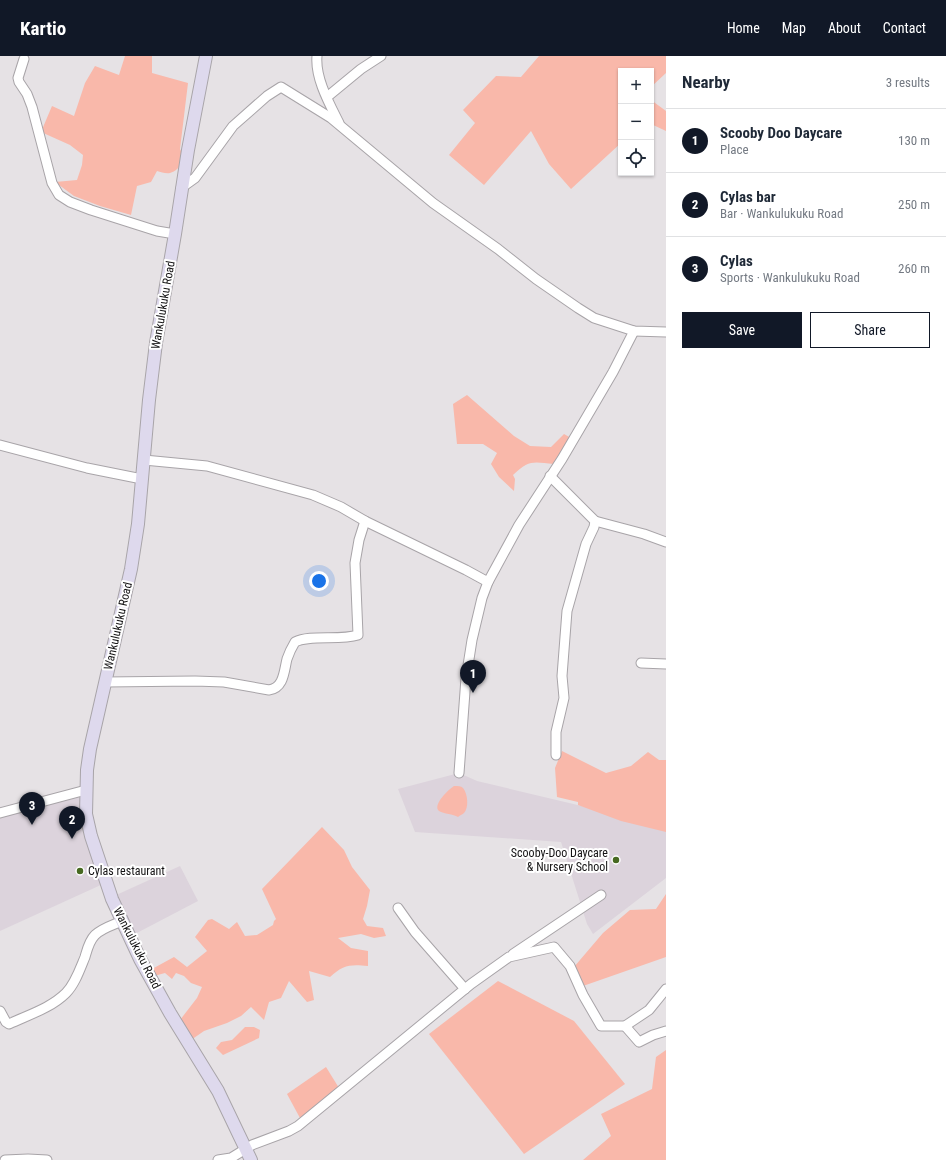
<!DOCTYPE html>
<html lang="en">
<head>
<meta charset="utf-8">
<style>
  body { margin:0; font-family:"Roboto Condensed",sans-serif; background:#f2f2f3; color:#1f2937 }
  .controls { position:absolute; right:12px; top:12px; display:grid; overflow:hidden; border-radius:0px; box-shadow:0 1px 3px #0004 }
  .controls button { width:36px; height:36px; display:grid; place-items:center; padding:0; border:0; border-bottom:1px solid #e0e1e3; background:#fff; color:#1f2937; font:20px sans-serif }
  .you { position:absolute; left:319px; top:525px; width:14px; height:14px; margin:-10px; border:3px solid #fff; border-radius:50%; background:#1a73e8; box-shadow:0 0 0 6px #1a73e833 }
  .badge { display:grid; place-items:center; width:26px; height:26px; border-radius:50%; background:#111827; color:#fff; font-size:13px; font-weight:700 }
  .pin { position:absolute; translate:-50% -33px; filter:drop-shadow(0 1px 2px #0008) }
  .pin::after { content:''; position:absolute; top:21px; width:14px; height:12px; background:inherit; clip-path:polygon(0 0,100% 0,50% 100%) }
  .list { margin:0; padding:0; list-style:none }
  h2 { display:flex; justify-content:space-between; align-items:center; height:52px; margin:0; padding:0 16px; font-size:17px }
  h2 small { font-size:13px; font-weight:400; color:#747a83 }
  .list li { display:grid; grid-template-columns:26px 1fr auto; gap:12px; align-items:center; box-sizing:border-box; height:64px; padding:0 16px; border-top:1px solid #e0e1e3 }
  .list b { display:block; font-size:15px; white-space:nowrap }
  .list p { margin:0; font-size:13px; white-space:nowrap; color:#747a83 }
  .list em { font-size:13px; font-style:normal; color:#747a83 }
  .actions { display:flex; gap:8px; padding:12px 16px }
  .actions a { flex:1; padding:9px 0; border:1px solid #111827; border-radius:0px; text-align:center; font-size:14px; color:#111827 }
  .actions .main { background:#111827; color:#fff }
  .icon { flex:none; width:22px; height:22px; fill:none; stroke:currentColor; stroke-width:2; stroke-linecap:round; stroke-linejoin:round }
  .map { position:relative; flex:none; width:666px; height:1104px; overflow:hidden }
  header { display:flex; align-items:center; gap:24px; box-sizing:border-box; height:56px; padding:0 20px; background:#111827; color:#fff }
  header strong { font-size:19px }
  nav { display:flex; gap:22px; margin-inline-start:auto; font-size:14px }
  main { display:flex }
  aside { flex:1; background:#fff }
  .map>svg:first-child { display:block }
  .built { fill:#dcd3dc }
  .green { fill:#f9b8aa }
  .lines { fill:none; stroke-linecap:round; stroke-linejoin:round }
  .minor-casing { stroke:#a8a4a8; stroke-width:11 }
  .secondary-casing { stroke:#a8a4a8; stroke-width:14 }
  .minor { stroke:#fff; stroke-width:9 }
  .secondary { stroke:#ded9ed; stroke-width:12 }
  .poi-dot { fill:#476921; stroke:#fff; stroke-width:1.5 }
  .labels { text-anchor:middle; stroke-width:4; stroke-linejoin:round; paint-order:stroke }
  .street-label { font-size:12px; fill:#131213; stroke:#fff }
  .poi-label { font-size:12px; fill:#131213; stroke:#fff; text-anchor:end }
</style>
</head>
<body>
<header>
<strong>Kartio</strong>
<nav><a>Home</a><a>Map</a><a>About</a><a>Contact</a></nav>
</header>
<main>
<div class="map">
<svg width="666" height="1104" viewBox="0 0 666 1104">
  <rect width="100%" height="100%" fill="#e6e2e5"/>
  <g class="built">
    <path d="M459 717 477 725 666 770V822L593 878 587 868 561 786 415 776 398 733Z"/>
    <path d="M81 741 103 828 0 875V761Z"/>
    <path d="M180 810 198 845 133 879 114 840Z"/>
  </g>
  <g class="green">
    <path d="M125 0H152V17L188 27 180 93C185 102 181 114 170 117 166 118 161 116 157 115L151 126 137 130 131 159 100 150 74 140 55 126 77 124 82 109 83 99 70 89 41 76 52 50 74 60 85 27 95 10 119 19Z"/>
    <path d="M539 0H666V17L651 31V15H621V87L571 133 549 108 531 75 484 129 449 99 475 67 463 54 496 20 521 21Z"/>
    <path d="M651 44 666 55V75L651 68Z"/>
    <path d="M467 339 514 380 530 390 551 391 564 378 571 382 554 408C534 406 529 403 513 419L515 423 514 435 499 421 491 408 497 397 483 388H457L453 348Z"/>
    <path d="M562 695 606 717 631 710 648 696 659 704H666V776L621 765 578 749V746L557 741 555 712Z"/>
    <path d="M454 730C458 730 461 730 463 732 468 738 469 752 464 757 463 758 459 760 458 761 453 758 444 758 439 755 432 749 449 733 454 730Z"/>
    <path d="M322 771 344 794 352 811 370 834 367 850 363 863 367 870 383 872 386 880 374 882 361 878 338 882 351 892 368 895V910C350 908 343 909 330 921L309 915 314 944 307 946 289 925 281 942 269 946 264 964 251 951 241 960 227 967 204 975 191 984 180 964 197 942 202 931 191 927 184 920 176 917 172 923 165 917 154 920 152 913 174 901 187 911 207 895 195 881 208 864 212 863 229 873 237 866 245 880 257 879 273 869 274 865 276 863 262 833Z"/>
    <path d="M666 838V901L583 930 574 911 603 877 630 854 656 853Z"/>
    <path d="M498 925 574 965 625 1028 524 1098 429 978Z"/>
    <path d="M245 971H254L260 974 259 982 223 999 216 992 221 986 232 984Z"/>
    <path d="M666 994V1104H583L611 1080 601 1058 652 1033 656 1001Z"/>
    <path d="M326 1011 339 1032 321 1048 300 1062 287 1038Z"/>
  </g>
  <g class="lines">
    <g class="minor-casing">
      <g id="minor">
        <path d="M317 0C315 22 329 47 339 67"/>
        <path d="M24 3 18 22 19 26 27 38 32 51 52 127 59 139 70 146 91 154 157 175 175 178"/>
        <path d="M327 41 361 13 381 0"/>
        <path d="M181 132 195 122 233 70 267 40 281 31 331 62 433 147 498 193 536 223 578 252 594 262 634 275 666 276"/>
        <path d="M0 389 87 412 142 423"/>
        <path d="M144 404 207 410 313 439 341 451 365 465 466 514 488 526"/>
        <path d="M550 420 595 465 594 471 586 488 567 555 562 620 564 642 556 676V699"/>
        <path d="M595 465 644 478 666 486"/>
        <path d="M641 607 666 608"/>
        <path d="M105 626 195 625 224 626 269 634C284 632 284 615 287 603 289 597 292 591 295 586 311 578 339 585 358 579L355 507 359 484 365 465"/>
        <path d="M459 717 466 622 472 584 482 542 488 526 519 469 562 403 613 316 634 275"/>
        <path d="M0 757 86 734"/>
        <path d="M398 852 415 876 465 933"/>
        <path d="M513 898 601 839"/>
        <path d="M0 955 6 966 9 968C28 959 51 952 66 937 75 928 80 913 85 901 87 894 89 885 95 879 102 872 113 869 122 865"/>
        <path d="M625 970 639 986 653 979 666 975"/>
        <path d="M5 1104 28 1103 47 1104"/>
        <path d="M218 1104 231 1102 252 1089 289 1075 298 1070 471 928 509 901 554 891 570 910 583 939 601 970H625L649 954 666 933"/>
      </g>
    </g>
    <g class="secondary-casing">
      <path id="secondary" d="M206 0 188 94 175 178 156 287 149 344 138 468 131 513 90 693 87 714 86 758 91 780 112 843 140 903 170 957 218 1035 251 1104"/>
    </g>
    <use href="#minor" class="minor"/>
    <use href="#secondary" class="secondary"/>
  </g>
  <g class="poi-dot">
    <circle cx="616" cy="804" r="4"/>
    <circle cx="80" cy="815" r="4"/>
  </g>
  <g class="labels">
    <g class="street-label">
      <text transform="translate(163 249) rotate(-80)" y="4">Wankulukuku Road</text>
      <text transform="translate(118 570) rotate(-77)" y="4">Wankulukuku Road</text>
      <text transform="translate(137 892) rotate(63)" y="4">Wankulukuku Road</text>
    </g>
    <g class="poi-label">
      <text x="608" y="801">Scooby-Doo Daycare<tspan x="608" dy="14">&amp; Nursery School</tspan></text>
      <text x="88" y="819" text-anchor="start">Cylas restaurant</text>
    </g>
  </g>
</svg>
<div class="controls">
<button>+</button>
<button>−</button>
<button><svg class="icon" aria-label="locate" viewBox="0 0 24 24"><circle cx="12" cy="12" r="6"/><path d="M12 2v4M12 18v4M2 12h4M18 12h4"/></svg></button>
</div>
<div class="you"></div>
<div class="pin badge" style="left:473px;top:637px">1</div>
<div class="pin badge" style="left:72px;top:783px">2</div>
<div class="pin badge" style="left:32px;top:769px">3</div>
</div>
<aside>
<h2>Nearby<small>3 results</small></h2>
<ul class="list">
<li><span class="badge">1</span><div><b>Scooby Doo Daycare</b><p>Place</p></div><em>130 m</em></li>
<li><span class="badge">2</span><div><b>Cylas bar</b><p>Bar · Wankulukuku Road</p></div><em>250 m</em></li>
<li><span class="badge">3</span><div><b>Cylas</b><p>Sports · Wankulukuku Road</p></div><em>260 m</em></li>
</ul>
<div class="actions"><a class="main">Save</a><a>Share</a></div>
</aside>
</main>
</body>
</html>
